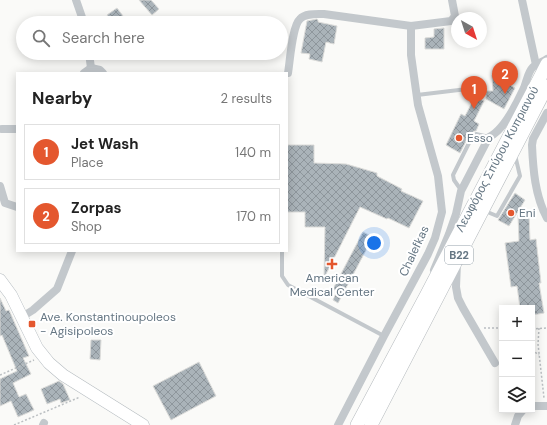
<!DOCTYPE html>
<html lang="en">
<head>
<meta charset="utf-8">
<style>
  body { margin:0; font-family:"DM Sans",sans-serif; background:#f6f6f6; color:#222 }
  .controls { position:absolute; right:12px; bottom:12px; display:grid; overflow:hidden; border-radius:0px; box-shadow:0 2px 10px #0003 }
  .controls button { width:36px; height:36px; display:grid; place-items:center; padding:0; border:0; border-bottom:1px solid #e0e0e0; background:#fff; color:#222; font:20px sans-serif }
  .compass { position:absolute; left:451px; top:12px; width:36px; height:36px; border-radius:50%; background:#fff; box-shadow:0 2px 10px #0003; rotate:141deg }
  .you { position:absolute; left:374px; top:243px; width:14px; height:14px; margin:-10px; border:3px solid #fff; border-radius:50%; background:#1a73e8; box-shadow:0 0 0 6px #1a73e833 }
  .badge { display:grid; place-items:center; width:26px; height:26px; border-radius:50%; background:#e4572e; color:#fff; font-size:13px; font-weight:700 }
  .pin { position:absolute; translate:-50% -33px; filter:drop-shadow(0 1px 2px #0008) }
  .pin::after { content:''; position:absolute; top:21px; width:14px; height:12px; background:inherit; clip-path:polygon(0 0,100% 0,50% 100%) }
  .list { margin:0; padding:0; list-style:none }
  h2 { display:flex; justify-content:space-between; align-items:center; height:52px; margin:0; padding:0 16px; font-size:17px }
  h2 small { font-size:13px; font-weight:400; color:#767676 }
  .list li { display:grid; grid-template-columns:26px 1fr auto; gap:12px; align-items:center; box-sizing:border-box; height:56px; margin:0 8px 8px; padding:0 8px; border:1px solid #e0e0e0; border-radius:0px }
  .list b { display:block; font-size:15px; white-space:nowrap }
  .list p { margin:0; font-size:13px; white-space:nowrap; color:#767676 }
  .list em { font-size:13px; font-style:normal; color:#767676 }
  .icon { flex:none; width:22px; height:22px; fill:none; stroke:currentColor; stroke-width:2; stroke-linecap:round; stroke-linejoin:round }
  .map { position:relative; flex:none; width:547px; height:425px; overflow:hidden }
  .search { position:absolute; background:#fff; box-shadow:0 2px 10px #0003; left:16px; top:16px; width:272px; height:44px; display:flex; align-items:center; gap:10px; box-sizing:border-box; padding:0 14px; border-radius:22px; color:#767676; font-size:15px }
  .panel { position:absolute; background:#fff; box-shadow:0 2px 10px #0003; left:16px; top:72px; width:272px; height:180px; border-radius:0px }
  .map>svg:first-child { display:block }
  .building { fill:url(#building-cross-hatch); stroke:#dcdcda }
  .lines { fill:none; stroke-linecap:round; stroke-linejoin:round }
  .secondary-casing { stroke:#b3babf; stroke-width:13 }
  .primary-casing { stroke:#b5babe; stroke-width:14 }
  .path { stroke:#bbbfc2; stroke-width:1.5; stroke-dasharray:2 2; stroke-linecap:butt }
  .lane { stroke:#c3c8cc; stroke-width:4 }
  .street { stroke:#c3c8cc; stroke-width:8 }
  .secondary { stroke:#fff; stroke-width:12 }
  .primary { stroke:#fff; stroke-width:13 }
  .poi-dot { fill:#e4572e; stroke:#fff; stroke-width:1.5 }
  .labels { text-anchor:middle; stroke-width:4; stroke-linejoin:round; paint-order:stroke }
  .shield { fill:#fff; stroke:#939fa8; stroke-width:1 }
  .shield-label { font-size:11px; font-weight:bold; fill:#657683 }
  .poi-label { font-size:12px; fill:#657683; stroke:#fff; text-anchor:start }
  .street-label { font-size:12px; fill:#657683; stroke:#fff }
</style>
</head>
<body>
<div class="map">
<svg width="547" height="425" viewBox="0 0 547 425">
  <defs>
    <pattern id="building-cross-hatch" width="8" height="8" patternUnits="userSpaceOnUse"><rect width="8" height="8" fill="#aab3b9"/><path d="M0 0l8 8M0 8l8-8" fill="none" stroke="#8e969c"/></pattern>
  </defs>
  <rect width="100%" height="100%" fill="#fafaf8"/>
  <g class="building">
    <path d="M139 0H151L159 9 152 15Z"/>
    <path d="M117 8 123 16 113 23 107 15Z"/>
    <path d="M317 19 318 20V22L337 26 334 44 326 42 322 62 309 59 310 54 301 53 307 21Z"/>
    <path d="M444 28V49H425V38L434 37V29Z"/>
    <path d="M492 75 515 88 504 109 486 99V91H493Z"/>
    <path d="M475 97 484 101 474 121 479 124 476 131H474L468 137 460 153 446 145 461 114 465 116Z"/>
    <path d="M287 145H314V163L346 164 377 173V176L402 189 401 191 423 201 409 228 388 218 387 219 360 207 324 278 325 227H305V212H287Z"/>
    <path d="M515 193 525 200 509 226 498 220Z"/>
    <path d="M518 215H529L530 240 536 239 541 283H539L544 313 532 315V308H520L517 286 511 287 505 243 519 241Z"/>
    <path d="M363 232 373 237 338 303 333 300 337 291 333 289Z"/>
    <path d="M0 298 6 311 9 310 29 356 23 358 31 374 13 383 19 397 26 394 34 410 18 417 11 401 0 406V379L17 371 2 335 0 336Z"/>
    <path d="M91 340H101L100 360 90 359Z"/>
    <path d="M199 362 216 396 171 420 153 386Z"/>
    <path d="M59 381 63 384 70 400 61 403 60 399 47 404 41 389Z"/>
  </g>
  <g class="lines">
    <g class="secondary-casing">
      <path id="secondary" d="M0 280 11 295 37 348 49 363 63 375 143 425"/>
    </g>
    <g class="primary-casing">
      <g id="primary">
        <path d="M357 425 427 294 547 64"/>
        <path d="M371 425 547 86"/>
      </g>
    </g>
    <g class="path">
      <path d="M484 328H502"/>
      <path d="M539 328 538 344 544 398"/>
      <path d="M532 329 547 328"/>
      <path d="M532 350 539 355"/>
      <path d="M0 375 34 360"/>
      <path d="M14 425 80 397"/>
    </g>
    <g class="lane">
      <path d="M417 95 484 87"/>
      <path d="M461 190 454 180 453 175 471 139 476 134 489 137"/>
      <path d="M485 211 497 216 520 176 515 155"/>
      <path d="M282 251V276L288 285 384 336"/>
    </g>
    <g class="street">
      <path d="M76 0 84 23"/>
      <path d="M522 0 536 65"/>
      <path d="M89 53 91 68"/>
      <path d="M84 73 91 68 100 70 103 73"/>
      <path d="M288 73C290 62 292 26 300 19 305 13 317 14 324 14L411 26 451 21 455 16 452 0"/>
      <path d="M547 113 533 139 532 145C533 169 535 196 547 218"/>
      <path d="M2 129H17"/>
      <path d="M0 186 5 203 17 207"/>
      <path d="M457 263 456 287 458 298 463 308 495 363"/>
      <path d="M434 270 449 234 456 214 461 191 489 137C504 130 516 105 523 90 527 82 527 73 533 67 537 63 543 62 547 59"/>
      <path d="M22 317 33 310 57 289 72 251"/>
      <path d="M532 406H547"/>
      <path d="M43 425 44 423"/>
      <path d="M338 425 384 336 428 254 435 238 442 212 438 176 418 105 411 55V26"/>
      <path d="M515 425 518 416 523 410"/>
    </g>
    <use href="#secondary" class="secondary"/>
    <use href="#primary" class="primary"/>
  </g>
  <g class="poi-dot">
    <circle cx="459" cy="138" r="4"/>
    <circle cx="511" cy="213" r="4"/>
    <path d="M330 258h4v4h4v4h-4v4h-4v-4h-4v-4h4z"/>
    <rect x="28" y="320" width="8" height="8" rx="2"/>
  </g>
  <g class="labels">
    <rect class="shield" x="445" y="246" width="28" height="18" rx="3"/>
    <g class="shield-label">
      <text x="459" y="259">B22</text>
    </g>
    <g class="poi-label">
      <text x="467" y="142">Esso</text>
      <text x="519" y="217">Eni</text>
      <text x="332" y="282" text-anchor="middle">American<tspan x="332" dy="14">Medical Center</tspan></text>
      <text x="40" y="321">Ave. Konstantinoupoleos<tspan x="40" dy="14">- Agisipoleos</tspan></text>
    </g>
    <g class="street-label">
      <text transform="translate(497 159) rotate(-62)" y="4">Λεωφόρος Σπύρου Κυπριανού</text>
      <text transform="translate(414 251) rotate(-65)" y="4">Chalefkas</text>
    </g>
  </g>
</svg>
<div class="controls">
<button>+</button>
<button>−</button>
<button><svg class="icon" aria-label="layers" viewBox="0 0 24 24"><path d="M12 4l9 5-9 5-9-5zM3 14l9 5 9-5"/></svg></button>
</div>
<svg class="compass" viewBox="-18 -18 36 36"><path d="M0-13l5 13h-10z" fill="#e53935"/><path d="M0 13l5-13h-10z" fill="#767676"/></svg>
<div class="you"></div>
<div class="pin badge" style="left:474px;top:109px">1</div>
<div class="pin badge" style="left:505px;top:94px">2</div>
<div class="search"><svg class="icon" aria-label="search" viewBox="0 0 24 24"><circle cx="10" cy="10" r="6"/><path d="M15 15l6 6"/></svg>Search here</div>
<section class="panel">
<h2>Nearby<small>2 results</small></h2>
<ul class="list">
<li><span class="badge">1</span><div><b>Jet Wash</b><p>Place</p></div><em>140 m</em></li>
<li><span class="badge">2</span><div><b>Zorpas</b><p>Shop</p></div><em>170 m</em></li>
</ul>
</section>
</div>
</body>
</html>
